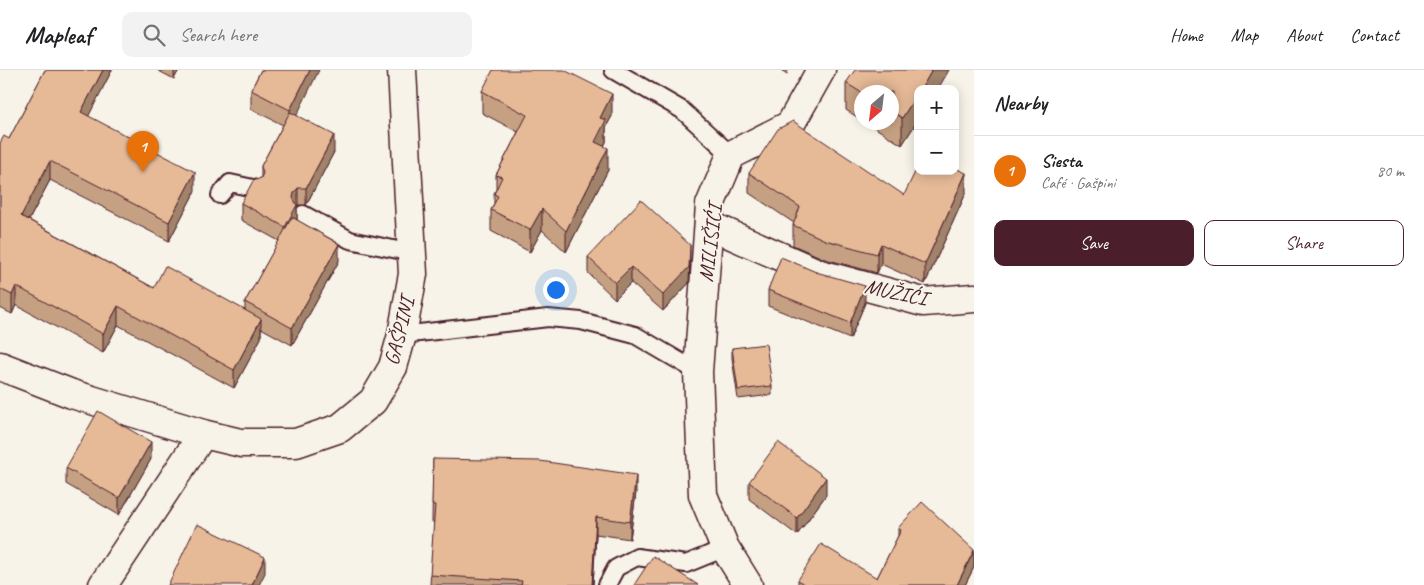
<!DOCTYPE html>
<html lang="en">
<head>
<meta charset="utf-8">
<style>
  body { margin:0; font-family:Caveat,sans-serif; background:#f2f2f2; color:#202124 }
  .controls { position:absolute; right:15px; top:15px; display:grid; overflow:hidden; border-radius:10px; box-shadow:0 2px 12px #0003 }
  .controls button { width:45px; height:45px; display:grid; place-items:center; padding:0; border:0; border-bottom:1px solid #e0e0e0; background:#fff; color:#202124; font:25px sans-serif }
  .compass { position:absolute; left:854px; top:15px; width:45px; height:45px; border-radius:50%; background:#fff; box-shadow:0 2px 12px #0003; rotate:208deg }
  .you { position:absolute; left:555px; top:219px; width:18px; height:18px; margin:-12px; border:4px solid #fff; border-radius:50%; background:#1a73e8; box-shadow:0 0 0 8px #1a73e833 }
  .badge { display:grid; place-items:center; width:32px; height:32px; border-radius:50%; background:#4a1f2b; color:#fff; font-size:16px; font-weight:700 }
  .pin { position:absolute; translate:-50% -41px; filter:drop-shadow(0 1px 2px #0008) }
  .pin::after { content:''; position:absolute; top:26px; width:18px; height:15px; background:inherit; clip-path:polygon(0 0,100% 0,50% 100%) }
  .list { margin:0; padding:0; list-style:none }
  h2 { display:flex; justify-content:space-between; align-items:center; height:65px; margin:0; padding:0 20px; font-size:21px }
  h2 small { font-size:16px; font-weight:400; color:#757577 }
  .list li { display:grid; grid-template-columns:32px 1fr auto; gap:15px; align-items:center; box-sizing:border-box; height:70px; padding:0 20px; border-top:1px solid #e0e0e0 }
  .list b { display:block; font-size:19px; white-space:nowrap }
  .list p { margin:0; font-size:16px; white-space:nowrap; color:#757577 }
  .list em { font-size:16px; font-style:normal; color:#757577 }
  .actions { display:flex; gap:10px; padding:15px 20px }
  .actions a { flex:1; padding:11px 0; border:1px solid #4a1f2b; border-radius:10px; text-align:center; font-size:18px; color:#4a1f2b }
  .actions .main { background:#4a1f2b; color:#fff }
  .icon { flex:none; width:28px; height:28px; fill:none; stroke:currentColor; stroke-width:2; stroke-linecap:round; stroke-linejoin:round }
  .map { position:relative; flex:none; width:974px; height:515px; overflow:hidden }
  header { display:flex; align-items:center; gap:30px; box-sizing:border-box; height:70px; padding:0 25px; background:#fff; border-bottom:1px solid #e0e0e0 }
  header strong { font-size:24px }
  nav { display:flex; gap:28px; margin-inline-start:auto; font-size:18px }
  .search { width:350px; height:45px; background:#f2f2f2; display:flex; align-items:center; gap:12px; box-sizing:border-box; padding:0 18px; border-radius:10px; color:#757577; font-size:19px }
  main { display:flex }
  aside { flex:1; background:#fff }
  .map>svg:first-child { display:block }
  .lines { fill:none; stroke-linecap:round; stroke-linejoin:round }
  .lane-casing { stroke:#4a1f2b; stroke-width:20 }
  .street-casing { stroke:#4a1f2b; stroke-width:31 }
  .lane { stroke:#f7f3e8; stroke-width:16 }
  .street { stroke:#f7f3e8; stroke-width:28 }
  .wall { fill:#c6a082; stroke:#4a1f2b }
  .shaded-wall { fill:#a1826a; stroke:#4a1f2b }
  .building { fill:#e6ba97; stroke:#4a1f2b }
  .labels { text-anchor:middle; stroke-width:4; stroke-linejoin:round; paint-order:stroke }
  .street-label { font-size:21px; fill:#4a1f2b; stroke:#f7f3e8 }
</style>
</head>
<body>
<header>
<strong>Mapleaf</strong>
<div class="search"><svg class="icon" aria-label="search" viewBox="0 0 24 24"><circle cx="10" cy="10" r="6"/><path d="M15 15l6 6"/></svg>Search here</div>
<nav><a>Home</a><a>Map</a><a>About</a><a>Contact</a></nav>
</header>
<main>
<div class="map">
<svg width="974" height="515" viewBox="0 0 974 515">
  <rect width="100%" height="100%" fill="#f7f3e8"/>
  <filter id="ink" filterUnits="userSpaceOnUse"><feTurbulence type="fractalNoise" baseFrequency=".02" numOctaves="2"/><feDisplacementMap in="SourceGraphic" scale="10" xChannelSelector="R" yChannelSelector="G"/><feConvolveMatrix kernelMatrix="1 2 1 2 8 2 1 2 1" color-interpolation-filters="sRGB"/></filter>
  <g filter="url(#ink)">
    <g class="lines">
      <g class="lane-casing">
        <g id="lane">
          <path d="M613 0 682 40 731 85"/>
          <path d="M220 125 230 113 253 118"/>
          <path d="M303 144 350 170 412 183"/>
          <path d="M402 265 548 248 581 251 635 265 698 302"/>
          <path d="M607 515 616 498 637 487 686 494 725 478"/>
        </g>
      </g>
      <g class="street-casing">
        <g id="street">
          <path d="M709 155 820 204 923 232 974 228"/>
          <path d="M0 296 72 324 203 364 241 373H296L340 358 373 331 393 297 402 265 413 204 402 0"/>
          <path d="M103 515 203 364"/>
          <path d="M748 515 725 478 703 425 698 302 710 135 731 85 790 55 821 0"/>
        </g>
      </g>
      <use href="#lane" class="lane"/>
      <use href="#street" class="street"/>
    </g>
    <g class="wall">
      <path d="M45 0H112L88 46 195 121 169 171 50 110 29 150 154 218 245 240V232L279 171 241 150V133L261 108V96L283 55 251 39V20L261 0 296 45 334 82 306 135H298L297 137V150L339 191 292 275 261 258V268L234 318 118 255 103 283 16 235 12 244 0 238V73L9 69Z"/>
      <path d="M157 0H179L174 9Z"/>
      <path d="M781 0H788L787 4Z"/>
      <path d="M846 13 918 19V50L902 75 866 52H892V22H862V50L846 40Z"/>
      <path d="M482 21 612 46 606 57V72L604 76 608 100 566 182 542 160 530 182 491 161V140L494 135V124L496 119V105L518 62 482 43Z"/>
      <path d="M749 103 904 125 966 123 925 214 881 194 877 203 825 189 793 175V155L794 153 749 123Z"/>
      <path d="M588 187 690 190 689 213 663 241 631 213 615 229 588 203Z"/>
      <path d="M816 202 865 233 850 269 768 236V220Z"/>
      <path d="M732 278 772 316V325L738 329 732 288Z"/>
      <path d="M151 389 119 445 66 414V398Z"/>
      <path d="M433 389 636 422 630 469 596 464 593 515H430L434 452H432Z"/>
      <path d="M749 412 826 425 797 465 749 429Z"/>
      <path d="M898 458 974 480V497L965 515H798V510L877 508 898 466Z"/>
    </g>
    <g class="shaded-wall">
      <path d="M103 0H112L81 61V42Z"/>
      <path d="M174 0H179L174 9Z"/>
      <path d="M310 0H319L290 59V40Z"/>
      <path d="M932 0H949L938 19H921Z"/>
      <path d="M918 23V50L902 75V48Z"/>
      <path d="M612 24V46L606 57V72L595 94V72L600 48Z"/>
      <path d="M334 65V82L306 135V118Z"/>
      <path d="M608 78V100L566 182V161Z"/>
      <path d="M50 91V110L21 165V146Z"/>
      <path d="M195 102V121L169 171V152Z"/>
      <path d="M966 103V123L925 214V194Z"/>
      <path d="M298 118V135L297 137V151L285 174V157L294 123Z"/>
      <path d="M542 139V160L530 182V160Z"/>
      <path d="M339 174V191L292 275V258Z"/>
      <path d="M881 174V194L877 203V184Z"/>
      <path d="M690 175V190L689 213 663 241V225Z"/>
      <path d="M631 197V213L615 229V213Z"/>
      <path d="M16 216V235L12 244V225Z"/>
      <path d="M865 216V233L850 269V253Z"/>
      <path d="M118 236V255L103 283V264Z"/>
      <path d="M261 249V268L234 318V300Z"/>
      <path d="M151 372V389L119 445V428Z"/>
      <path d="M636 405V422L630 469V452Z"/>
      <path d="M826 408V425L797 465V448Z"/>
      <path d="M596 447V464L593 515H592Z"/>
      <path d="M974 481V497L965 515H957Z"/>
      <path d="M265 487V503L259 515H252Z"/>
    </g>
    <g class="building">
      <path d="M45 0H103L81 42 195 102 169 152 50 91 21 146 154 218 165 196 261 249 234 300 118 236 103 264 16 216 12 225 0 219V73L4 66 9 69Z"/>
      <path d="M261 0H310L290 40 251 20Z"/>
      <path d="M493 0H564L612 24 600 48 606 50 595 72 608 78 566 161 542 139 530 160 491 140 498 126 494 124 502 107 496 105 527 45 482 21Z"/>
      <path d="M855 0H932L921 19H918V23L902 48 892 41V22L862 23 846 13Z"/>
      <path d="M290 42 334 65 306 118H298L294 123 293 128 297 135 285 157 241 133 253 111 261 108 263 103 261 96Z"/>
      <path d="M793 51 904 125 918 96V101H955V98L966 103 925 194 881 174 877 184 825 170 793 155 800 137 749 103 778 59Z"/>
      <path d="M641 130 690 175 689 197 663 225 631 197 615 213 588 187Z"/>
      <path d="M292 147 339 174 292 258 245 232Z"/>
      <path d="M781 187 816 202 865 216 850 253 768 220Z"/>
      <path d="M766 274 772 316 738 320 732 278Z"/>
      <path d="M98 341 151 372 119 428 66 398Z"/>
      <path d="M778 372 826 408 797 448 749 412Z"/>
      <path d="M433 389 540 391 636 405 630 452 596 447 592 515H521L522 511 430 505 435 435H432Z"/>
      <path d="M922 432 974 480 957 515H806L798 510 821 474 877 508 901 460 898 458Z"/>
      <path d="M197 454 265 487 252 515H168Z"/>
      <path d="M653 486 698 515H634Z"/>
    </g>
  </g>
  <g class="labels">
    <g class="street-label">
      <text transform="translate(710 173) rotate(-83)" y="7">MILIŠIĆI</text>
      <text transform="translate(896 222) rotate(12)" y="7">MUŽIĆI</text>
      <text transform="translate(399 261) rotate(-76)" y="7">GAŠPINI</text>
    </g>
  </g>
</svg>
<div class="controls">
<button>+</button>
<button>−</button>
</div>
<svg class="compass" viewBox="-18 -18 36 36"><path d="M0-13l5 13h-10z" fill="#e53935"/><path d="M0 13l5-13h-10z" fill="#757577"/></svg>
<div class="you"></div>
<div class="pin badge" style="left:143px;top:102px;background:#e8710a">1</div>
</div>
<aside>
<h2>Nearby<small></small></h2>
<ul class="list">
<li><span class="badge" style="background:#e8710a">1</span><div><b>Siesta</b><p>Café · Gašpini</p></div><em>80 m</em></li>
</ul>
<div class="actions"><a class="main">Save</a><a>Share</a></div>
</aside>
</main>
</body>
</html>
